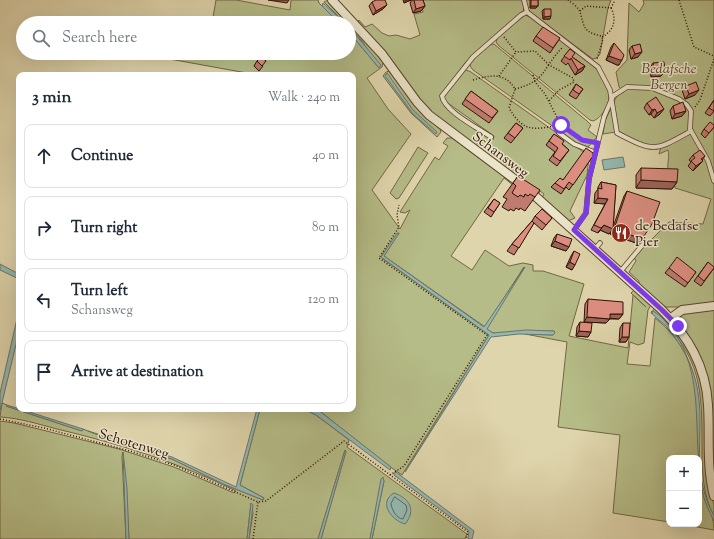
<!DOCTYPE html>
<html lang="en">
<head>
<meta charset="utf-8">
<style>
  body { margin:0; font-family:"Sorts Mill Goudy",serif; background:#f6f6f7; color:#1f2937 }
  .controls { position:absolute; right:12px; bottom:12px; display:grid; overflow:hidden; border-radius:8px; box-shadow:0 4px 16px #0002 }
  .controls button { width:36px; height:36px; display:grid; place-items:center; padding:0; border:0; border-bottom:1px solid #e0e1e3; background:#fff; color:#1f2937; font:20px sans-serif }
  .stop { position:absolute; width:12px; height:12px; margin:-9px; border:3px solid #7c3aed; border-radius:50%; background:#fff }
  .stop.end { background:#7c3aed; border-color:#fff; box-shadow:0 1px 4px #0008 }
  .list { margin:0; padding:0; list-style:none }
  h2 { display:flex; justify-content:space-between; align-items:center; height:52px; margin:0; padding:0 16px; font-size:17px }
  h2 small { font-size:13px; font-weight:400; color:#747a83 }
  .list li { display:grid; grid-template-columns:26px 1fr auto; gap:12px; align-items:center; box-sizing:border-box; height:64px; margin:0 8px 8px; padding:0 8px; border:1px solid #e0e1e3; border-radius:8px }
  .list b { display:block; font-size:15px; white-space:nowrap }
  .list p { margin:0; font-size:13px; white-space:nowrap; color:#747a83 }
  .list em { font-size:13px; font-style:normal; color:#747a83 }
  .icon { flex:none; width:22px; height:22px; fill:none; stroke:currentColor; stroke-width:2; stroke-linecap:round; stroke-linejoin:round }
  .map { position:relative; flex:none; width:714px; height:539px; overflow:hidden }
  .search { position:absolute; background:#fff; box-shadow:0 4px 16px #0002; left:16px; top:16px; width:340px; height:44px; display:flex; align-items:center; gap:10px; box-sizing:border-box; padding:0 14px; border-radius:22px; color:#747a83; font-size:15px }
  .panel { position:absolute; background:#fff; box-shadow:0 4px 16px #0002; left:16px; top:72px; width:340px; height:340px; border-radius:8px }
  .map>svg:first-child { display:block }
  .green { fill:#b5bc87; stroke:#726644 }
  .water { fill:#94b8af; stroke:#6c756a }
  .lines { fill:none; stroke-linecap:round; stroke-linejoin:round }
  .shore { stroke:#626458; stroke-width:1 }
  .lane-casing { stroke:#5b422c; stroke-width:5.5 }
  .street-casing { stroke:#5b422c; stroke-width:10 }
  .path { stroke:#2f1102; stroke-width:1.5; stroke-dasharray:1 2; stroke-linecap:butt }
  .lane { stroke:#eae4c9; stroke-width:4 }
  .street { stroke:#eae4c9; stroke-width:8 }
  .wall { fill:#be7b70; stroke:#2f1102 }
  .shaded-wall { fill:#9b645b; stroke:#2f1102 }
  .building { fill:#dd8f82; stroke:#2f1102 }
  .route { stroke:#7c3aed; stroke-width:5 }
  .labels { text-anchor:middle; stroke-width:3; stroke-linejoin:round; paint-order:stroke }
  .park-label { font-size:14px; font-style:italic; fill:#57442a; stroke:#eae4c9 }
  .street-label { font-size:14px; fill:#2f1102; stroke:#eae4c9 }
  .poi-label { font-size:14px; fill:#2f1102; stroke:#eae4c9; text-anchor:start }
</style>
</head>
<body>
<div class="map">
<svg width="714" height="539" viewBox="0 0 714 539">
  <rect width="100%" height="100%" fill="#dfd5ac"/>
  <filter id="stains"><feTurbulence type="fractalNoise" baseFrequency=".005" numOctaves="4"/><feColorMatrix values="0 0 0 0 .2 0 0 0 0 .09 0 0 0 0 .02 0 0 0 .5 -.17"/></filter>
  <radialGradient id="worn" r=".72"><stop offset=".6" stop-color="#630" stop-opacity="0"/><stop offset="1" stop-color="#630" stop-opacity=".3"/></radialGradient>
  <g class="green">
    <path d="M216 0H236L290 10 291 0H318L319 3 339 23H212Z"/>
    <path d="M328 0 354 27 383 62 382 67 367 78 388 109 411 134 372 190 400 229 410 210 405 213 400 212 435 157 439 160 448 146 443 143 447 138H452L534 199 533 201 504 178 451 256 472 270 485 250 509 266 523 263 533 265V271H543L584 284 569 336 628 348 633 295 646 307 631 293 635 289 651 305 648 310 644 343 638 345 630 342 627 364 650 366 655 318C712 363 694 418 701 480 703 498 714 513 714 530L681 524H699V458H669V522L613 513 620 435 558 427 567 342 525 334 553 335 554 331 493 333 486 329 524 267 485 327 384 256 399 233 382 255 383 259 489 335 402 475 389 466 317 409H353V178L355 176 353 173V75H258L153 56 154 53H349V32L379 68 362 41 349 27V23H345L324 2Z"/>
    <path d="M422 0H522L524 8 523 12 465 63 440 98C444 111 481 132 493 140L494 136 445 101 444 96 460 74 466 70 471 72 589 156 587 175 570 211 575 218 568 221 542 198 544 194 540 191 538 195C502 168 454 138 425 106 401 79 382 48 358 22L359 20 365 27 372 24 382 33 389 36 396 35 410 39 420 35 414 14 423 12 421 2Z"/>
    <path d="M525 0H611L608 8 600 54 597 58 593 59 531 13 528 9Z"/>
    <path d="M643 0H714V484L708 378 697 349 681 324V316L684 313 681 307H664L639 284V281L629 272 636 261 634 257 669 222 703 224 711 199 675 188C675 177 670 178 668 169 667 163 670 157 668 150L659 154 661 147C644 146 630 140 617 130 615 115 607 99 624 92L619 87 616 72 627 60 629 3 639 12 644 4Z"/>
    <path d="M525 15C535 18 545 28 553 34 572 47 622 79 606 108 603 113 599 119 593 121L590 120 498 45 496 42 498 37Z"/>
    <path d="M494 44 587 121 591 125 588 130 597 137 588 147 575 142 473 70 470 66 471 61 489 45Z"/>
    <path d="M390 71 424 115 440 129 441 132 437 137 411 113 383 76 386 72Z"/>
    <path d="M611 108 616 132 603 134 605 121Z"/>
    <path d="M418 147 428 153 399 198 396 199 390 193Z"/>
    <path d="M656 308 679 332 699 371 705 404 706 476 714 505V516C703 496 702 472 702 450 702 387 702 359 655 312L652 314 651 312Z"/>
    <path d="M2 403 7 405 6 406 82 431 83 429 88 431 127 446 172 459 223 484 263 500 264 498 240 485 260 409H304L316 415 349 440 347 447 467 534 465 539H372L384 481 382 478 370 539H321L346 451 345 450 318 539H249L253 513 251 503 247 539H129L123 452 122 456 126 539H0V421L14 423 119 449 174 467 234 493 236 491C180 463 117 443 57 429 38 424 19 418 0 417Z"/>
  </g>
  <g class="water">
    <path d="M323 3 345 23H339L322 6Z"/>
    <path d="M349 27 381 65 379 68 349 32Z"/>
    <path d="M387 73 413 110 437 132 436 134 413 114 385 76Z"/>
    <path d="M623 157 625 167 604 170 602 160Z"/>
    <path d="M397 233H399L384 256 484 327 525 267 487 329 493 333 526 330 554 331 555 333 553 335 519 334 491 337 405 472 489 335 381 257Z"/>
    <path d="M0 264 19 274V279L0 270Z"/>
    <path d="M19 310V332L0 411V393Z"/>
    <path d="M653 311C661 315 667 324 673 330 714 389 682 457 714 516V521C709 511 704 501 702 490 695 452 706 412 694 375 688 356 678 340 665 325 661 321 655 318 652 313Z"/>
    <path d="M7 405 83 429 82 431 6 406Z"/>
    <path d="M257 409H260L240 485 264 498 263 500 223 484 172 459 127 446 88 431 172 457 236 487Z"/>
    <path d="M304 409H317L391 467 390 470 316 415Z"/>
    <path d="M345 450 346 451 321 539H318Z"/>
    <path d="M123 452 127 488 129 539H126Z"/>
    <path d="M396 472 474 531 472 539H468L469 531 394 475V473Z"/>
    <path d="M383 477 384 481 372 539H370L381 479Z"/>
    <path d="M394 493C409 498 417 510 405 524 391 520 378 502 394 493Z"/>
    <path d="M251 503 253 505 249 539H247Z"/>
  </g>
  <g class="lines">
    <path class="shore" d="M395 497 406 505 407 510 403 519C396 518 392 510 391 504Z"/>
    <g class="lane-casing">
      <g id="lane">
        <path d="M524 0 527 12 598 67 610 90 617 133C655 153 655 151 691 131"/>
        <path d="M559 133 574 144 594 152"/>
        <path d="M491 137C478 128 444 111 442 96L473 57 521 15 527 12"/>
        <path d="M574 230 586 213 589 179 604 117 613 96 627 87 652 88 679 99 687 105 691 111 690 129 708 161 714 181"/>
        <path d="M595 249 600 243"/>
        <path d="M620 272 645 242"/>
      </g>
    </g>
    <g class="street-casing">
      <g id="street">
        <path d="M332 0 382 54 417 102 429 115 525 187 661 309C688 336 706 366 708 405 710 436 706 465 714 496"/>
        <path d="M671 318 682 310 714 306"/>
      </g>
    </g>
    <g class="path">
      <path d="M568 0C572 3 579 8 580 12 585 28 582 31 601 36L603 39 597 59"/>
      <path d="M679 0 694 47 714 56"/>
      <path d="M611 8 615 0"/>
      <path d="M580 11 586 6 611 8C617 19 614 31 602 37"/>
      <path d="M504 37 516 52 535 51 549 65 573 78 574 82 559 90 548 102"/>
      <path d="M533 75 535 82 545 94 561 125"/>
      <path d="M499 76 516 52"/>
      <path d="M473 80C490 75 505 72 515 89L509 108C524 134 535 129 561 125L582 140 593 142"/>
      <path d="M515 89C547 81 542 68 562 48"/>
      <path d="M695 107 700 100 714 59"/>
      <path d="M0 419 44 428 130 451 174 465 258 502 266 501 344 441 468 532 466 539"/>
      <path d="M390 475 404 466 487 335 379 258 399 227 397 215 399 205"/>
      <path d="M253 539 258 502"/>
    </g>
    <use href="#lane" class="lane"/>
    <use href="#street" class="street"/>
  </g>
  <g class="wall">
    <path d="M403 0H411L404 3Z"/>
    <path d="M412 0H423L425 6 421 11 413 13 410 3Z"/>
    <path d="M530 0H538V6L536 8H530Z"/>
    <path d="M372 2 387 5 383 9 373 15 369 6Z"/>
    <path d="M544 9 550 19H543L542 11Z"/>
    <path d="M536 36 560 38 550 53 533 41Z"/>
    <path d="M614 43 619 65H617L606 60 611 47Z"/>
    <path d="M632 46 638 57 631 59 629 50Z"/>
    <path d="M570 49 572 57 585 66 582 71 575 75 568 63 566 65 561 61Z"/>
    <path d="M257 61 263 66 259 71 254 66Z"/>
    <path d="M653 63 665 71 661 76 651 77 650 68Z"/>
    <path d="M576 84 583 89 576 99 569 95Z"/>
    <path d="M686 86 695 95 685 99 682 90Z"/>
    <path d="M471 91 498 111 489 123 462 104Z"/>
    <path d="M714 100V111L710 116 705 113Z"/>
    <path d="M647 103 660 114 654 118 651 114 649 115 644 108Z"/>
    <path d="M673 106 686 111 682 116 672 119 670 111Z"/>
    <path d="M516 123 523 128 511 143 504 138Z"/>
    <path d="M714 127 705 138 701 134 704 129Z"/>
    <path d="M554 134 562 144 569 150 557 166 549 160 555 152 546 145Z"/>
    <path d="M693 155 705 156 699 165 693 171 688 166 691 162 689 160Z"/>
    <path d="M593 156 569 190 566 187 561 194 551 187 555 183 563 180Z"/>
    <path d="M641 168 677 182 672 189 636 188V175Z"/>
    <path d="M518 176 535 197 525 211 520 208 519 210 516 208 514 211 510 209 509 211 502 207 507 199 503 197Z"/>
    <path d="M601 182 616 185 613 227 624 196 627 191 639 244 610 234 611 231 609 234 600 230 598 233 591 230 605 204 594 203 595 193 598 189V187Z"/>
    <path d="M494 199 500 203 491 217 484 212Z"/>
    <path d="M535 216 552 218 542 230 534 223 514 255 507 251 512 244 532 221Z"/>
    <path d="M557 234 566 251 551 246 554 238Z"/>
    <path d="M574 251 572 270 566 267 571 256Z"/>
    <path d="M708 262 714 268 701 286 694 281Z"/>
    <path d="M669 268 696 272 685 287 665 273Z"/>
    <path d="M588 299 623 314 619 319H610L606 323 584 322 585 304Z"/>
    <path d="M580 322 591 332 588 337 576 336 577 327Z"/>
    <path d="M623 323 626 342H619L620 328Z"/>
  </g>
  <g class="shaded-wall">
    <path d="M268 0H289L287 3Z"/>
    <path d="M406 0H411L404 3Z"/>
    <path d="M387 5 383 9 373 15 376 11Z"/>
    <path d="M425 6 421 11 413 13 416 9Z"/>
    <path d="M531 6H538L536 8H530Z"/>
    <path d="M551 16 550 19H543L544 17Z"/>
    <path d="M642 52 638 57 631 59 635 54Z"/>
    <path d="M609 56 622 60 619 65H617L606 60Z"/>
    <path d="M585 66 582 71 575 75 578 70Z"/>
    <path d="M665 71 661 76 651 77 654 72Z"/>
    <path d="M699 90 695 95 685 99 689 94Z"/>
    <path d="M655 109 651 114 649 115 652 110Z"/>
    <path d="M664 109 660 114 654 118 657 113Z"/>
    <path d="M686 111 682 116 672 119 675 114Z"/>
    <path d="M703 161 693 171 696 166Z"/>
    <path d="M641 180 677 182 672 189 636 188Z"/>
    <path d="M598 198 608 199 605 204 594 203Z"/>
    <path d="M604 225 613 229 609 234 600 230 598 233Z"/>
    <path d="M614 229 642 239 639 244 610 234Z"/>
    <path d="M555 241 569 247 566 251 551 246Z"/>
    <path d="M570 262 575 265 572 270 566 267Z"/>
    <path d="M610 314H623L619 319 607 318Z"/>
    <path d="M587 317 610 319 606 323 584 322Z"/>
    <path d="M579 331 591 332 588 337 576 336Z"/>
    <path d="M622 337H629L626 342H619Z"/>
  </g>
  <g class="building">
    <path d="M376 0H385L387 5 376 11 372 2Z"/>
    <path d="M414 0H423L425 6 416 9Z"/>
    <rect x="531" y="0" width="7" height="6"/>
    <path d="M544 9H551V16L544 17Z"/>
    <path d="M543 27 560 38 553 48 536 36Z"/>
    <path d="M614 43 624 55 622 60H620L609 56Z"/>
    <path d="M640 44 642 52 635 54 632 46Z"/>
    <path d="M570 49 575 53 572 57 585 66 578 70 571 58 570 60 564 56Z"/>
    <path d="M261 57 266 61 262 66 257 61Z"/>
    <path d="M664 62 665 71 654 72 653 63Z"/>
    <path d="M696 82 699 90 689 94 686 86Z"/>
    <path d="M576 84 583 89 579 94 573 90Z"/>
    <path d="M471 91 498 111 492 118 465 99Z"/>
    <path d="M656 97 664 109 657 113 655 109 652 110 647 103Z"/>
    <path d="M714 100V111L709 108Z"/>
    <path d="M683 102 686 111 675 114 673 106Z"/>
    <path d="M710 122 714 125V127L709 133 704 129Z"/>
    <path d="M516 123 523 128 515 138 508 133Z"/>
    <path d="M554 134 564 141 562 144 569 150 560 161 553 156 558 148 549 141Z"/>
    <path d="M586 148 593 153V156L573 185 569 182 564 189 555 183 560 178 563 180Z"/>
    <path d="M700 150 705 156 701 159 703 161 696 166 691 161 695 158 693 155Z"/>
    <path d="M641 168 678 169 677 182 641 180Z"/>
    <path d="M518 176 540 190 535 197 530 194 528 196 525 194 524 197 520 195 518 197 512 193 516 186 513 183Z"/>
    <path d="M601 182 616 185 613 229 604 225 601 228 594 225 608 199 598 198V188L602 189Z"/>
    <path d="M627 191 660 202 652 224 642 239 614 229Z"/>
    <path d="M494 199 500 203 494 212 488 208Z"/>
    <path d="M542 209 552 218 546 225 535 216Z"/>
    <path d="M532 221 534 223 519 248 512 244Z"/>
    <path d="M557 234 572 239 569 247 555 241Z"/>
    <path d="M574 251 580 254 575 265 570 262Z"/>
    <path d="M677 257 696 272 688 283 669 268Z"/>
    <path d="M708 262 714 267V268L704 281 698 276Z"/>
    <path d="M588 299 623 302V314H610V319L587 317Z"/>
    <path d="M580 322 592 323 591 332 579 331Z"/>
    <path d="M623 323H630L629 337H622Z"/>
  </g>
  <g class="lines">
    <path class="route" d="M561 125 582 140 598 143 589 179 586 213 574 230 661 309 678 326"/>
  </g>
  <defs>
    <g id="restaurant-disc" transform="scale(1)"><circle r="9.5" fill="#8f2418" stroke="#eae4c9"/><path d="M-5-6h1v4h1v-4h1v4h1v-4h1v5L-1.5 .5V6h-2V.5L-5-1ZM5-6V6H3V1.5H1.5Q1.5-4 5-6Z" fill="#fff"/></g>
  </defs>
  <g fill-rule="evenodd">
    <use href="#restaurant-disc" x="621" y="233"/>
  </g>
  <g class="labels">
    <g class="park-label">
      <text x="669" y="73">Bedafsche<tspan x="669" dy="16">Bergen</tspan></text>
    </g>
    <g class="street-label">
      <text transform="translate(501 154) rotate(37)" y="5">Schansweg</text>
      <text transform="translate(134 443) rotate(17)" y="5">Schotenweg</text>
    </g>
    <g class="poi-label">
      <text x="635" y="230">de Bedafse<tspan x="635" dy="16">Pier</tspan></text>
    </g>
  </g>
  <rect width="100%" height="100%" filter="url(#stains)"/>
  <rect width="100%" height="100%" fill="url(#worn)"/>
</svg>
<div class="controls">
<button>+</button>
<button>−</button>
</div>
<div class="stop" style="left:561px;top:125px"></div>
<div class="stop end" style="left:678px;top:326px"></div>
<div class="search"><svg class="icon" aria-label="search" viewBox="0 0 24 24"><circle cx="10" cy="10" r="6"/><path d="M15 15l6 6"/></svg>Search here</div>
<section class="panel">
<h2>3 min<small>Walk · 240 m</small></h2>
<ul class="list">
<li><svg class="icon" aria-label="ahead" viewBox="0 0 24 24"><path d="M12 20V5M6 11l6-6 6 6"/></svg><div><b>Continue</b></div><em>40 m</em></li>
<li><svg class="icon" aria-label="right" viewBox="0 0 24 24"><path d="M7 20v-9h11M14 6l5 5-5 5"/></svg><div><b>Turn right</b></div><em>80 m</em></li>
<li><svg class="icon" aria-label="left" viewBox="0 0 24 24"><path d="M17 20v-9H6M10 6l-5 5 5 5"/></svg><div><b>Turn left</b><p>Schansweg</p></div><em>120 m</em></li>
<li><svg class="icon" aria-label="arrive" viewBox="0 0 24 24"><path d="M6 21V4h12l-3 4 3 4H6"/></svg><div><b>Arrive at destination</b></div></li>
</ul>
</section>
</div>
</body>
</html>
